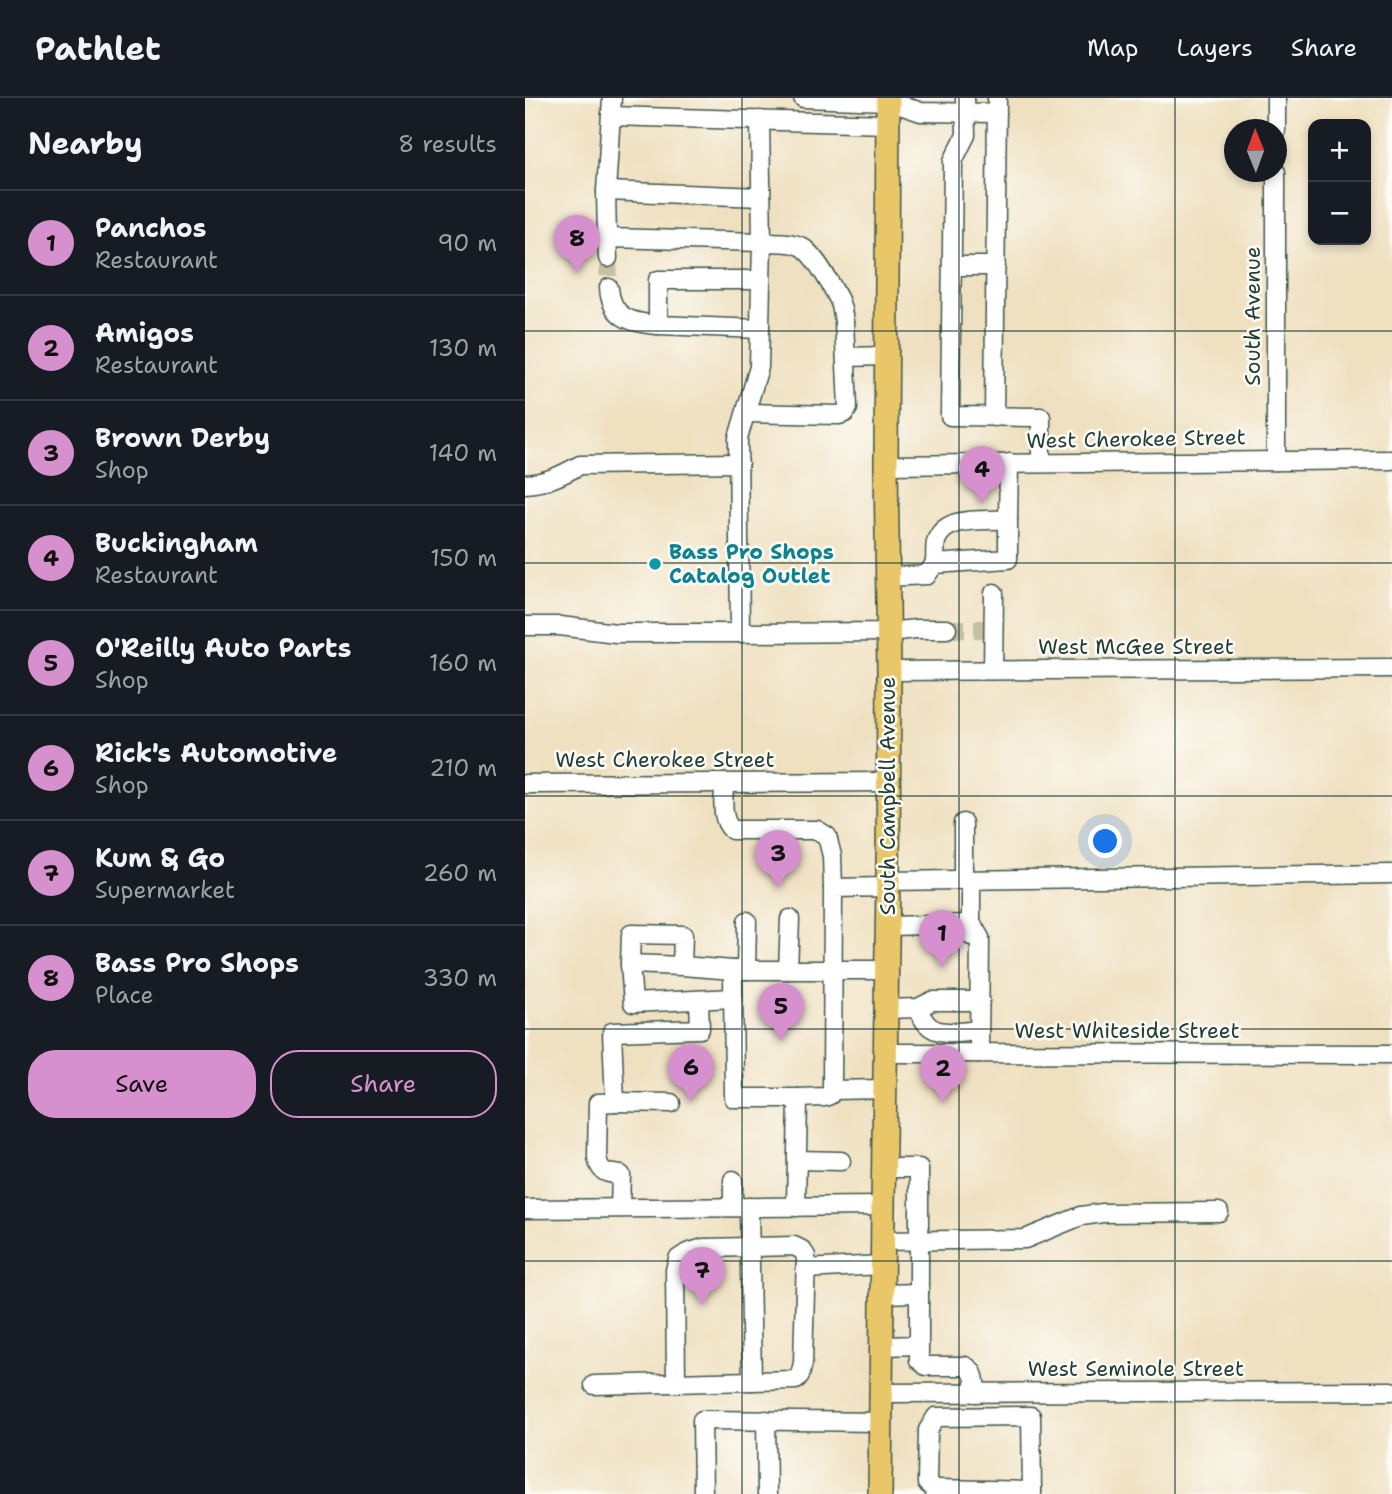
<!DOCTYPE html>
<html lang="en">
<head>
<meta charset="utf-8">
<style>
  body { margin:0; font-family:"Shantell Sans",sans-serif; background:#20242c; color:#f1f3f6 }
  .controls { position:absolute; right:21px; top:21px; display:grid; overflow:hidden; border-radius:14px; box-shadow:0 4px 10px #0003 }
  .controls button { width:63px; height:63px; display:grid; place-items:center; padding:0; border:0; border-bottom:2px solid #363941; background:#171b24; color:#f1f3f6; font:35px sans-serif }
  .compass { position:absolute; left:699px; top:21px; width:63px; height:63px; border-radius:50%; background:#171b24; box-shadow:0 4px 10px #0003; rotate:359deg }
  .you { position:absolute; left:581px; top:744px; width:24px; height:24px; margin:-18px; border:5px solid #fff; border-radius:50%; background:#1a73e8; box-shadow:0 0 0 10px #1a73e833 }
  .badge { display:grid; place-items:center; width:46px; height:46px; border-radius:50%; background:#d690ce; color:#111; font-size:23px; font-weight:700 }
  .pin { position:absolute; translate:-50% -58px; filter:drop-shadow(0 2px 4px #0008) }
  .pin::after { content:''; position:absolute; top:37px; width:24px; height:21px; background:inherit; clip-path:polygon(0 0,100% 0,50% 100%) }
  .list { margin:0; padding:0; list-style:none }
  h2 { display:flex; justify-content:space-between; align-items:center; height:91px; margin:0; padding:0 28px; font-size:30px }
  h2 small { font-size:23px; font-weight:400; color:#9ea1a6 }
  .list li { display:grid; grid-template-columns:46px 1fr auto; gap:21px; align-items:center; box-sizing:border-box; height:105px; padding:0 28px; border-top:2px solid #363941 }
  .list b { display:block; font-size:26px; white-space:nowrap }
  .list p { margin:0; font-size:23px; white-space:nowrap; color:#9ea1a6 }
  .list em { font-size:23px; font-style:normal; color:#9ea1a6 }
  .actions { display:flex; gap:14px; padding:21px 28px }
  .actions a { flex:1; padding:16px 0; border:2px solid #d690ce; border-radius:28px; text-align:center; font-size:24px; color:#d690ce }
  .actions .main { background:#d690ce; color:#111 }
  .map { position:relative; flex:none; width:867px; height:1396px; overflow:hidden }
  header { display:flex; align-items:center; gap:42px; box-sizing:border-box; height:98px; padding:0 35px; background:#171b24; border-bottom:2px solid #363941 }
  header strong { font-size:33px }
  nav { display:flex; gap:38px; margin-inline-start:auto; font-size:24px }
  main { display:flex }
  aside { flex:1; background:#171b24 }
  .map>svg:first-child { display:block }
  .lines { fill:none; stroke-linecap:round; stroke-linejoin:round }
  .minor-tunnel { stroke:#c5bfa4; stroke-width:18; stroke-dasharray:18 9; stroke-linecap:butt }
  .minor-casing { stroke:#3e5549; stroke-width:21 }
  .major-casing { stroke:#3e5549; stroke-width:26 }
  .minor { stroke:#fff; stroke-width:18 }
  .major { stroke:#e9c769; stroke-width:23 }
  .grid { fill:none; stroke:#1f3d34; stroke-width:2; stroke-opacity:0.55 }
  .culture-dot { fill:#0f9aa8; stroke:#fdfcf7; stroke-width:2.5 }
  .labels { text-anchor:middle; stroke-width:5; stroke-linejoin:round; paint-order:stroke }
  .street-label { font-size:21px; fill:#1f3d34; stroke:#fdfcf7 }
  .culture-label { font-size:21px; font-weight:bold; fill:#0d838f; stroke:#fdfcf7; text-anchor:start }
</style>
</head>
<body>
<header>
<strong>Pathlet</strong>
<nav><a>Map</a><a>Layers</a><a>Share</a></nav>
</header>
<main>
<aside>
<h2>Nearby<small>8 results</small></h2>
<ul class="list">
<li><span class="badge">1</span><div><b>Panchos</b><p>Restaurant</p></div><em>90 m</em></li>
<li><span class="badge">2</span><div><b>Amigos</b><p>Restaurant</p></div><em>130 m</em></li>
<li><span class="badge">3</span><div><b>Brown Derby</b><p>Shop</p></div><em>140 m</em></li>
<li><span class="badge">4</span><div><b>Buckingham</b><p>Restaurant</p></div><em>150 m</em></li>
<li><span class="badge">5</span><div><b>O'Reilly Auto Parts</b><p>Shop</p></div><em>160 m</em></li>
<li><span class="badge">6</span><div><b>Rick's Automotive</b><p>Shop</p></div><em>210 m</em></li>
<li><span class="badge">7</span><div><b>Kum &amp; Go</b><p>Supermarket</p></div><em>260 m</em></li>
<li><span class="badge">8</span><div><b>Bass Pro Shops</b><p>Place</p></div><em>330 m</em></li>
</ul>
<div class="actions"><a class="main">Save</a><a>Share</a></div>
</aside>
<div class="map">
<svg width="867" height="1396" viewBox="0 0 867 1396">
  <rect width="100%" height="100%" fill="#fdfcf7"/>
  <filter id="ink" filterUnits="userSpaceOnUse"><feTurbulence type="fractalNoise" baseFrequency=".0143" numOctaves="2"/><feDisplacementMap in="SourceGraphic" scale="14" xChannelSelector="R" yChannelSelector="G"/><feConvolveMatrix kernelMatrix="1 2 1 2 8 2 1 2 1" color-interpolation-filters="sRGB"/></filter>
  <filter id="wash" filterUnits="userSpaceOnUse"><feTurbulence type="fractalNoise" baseFrequency=".00686" numOctaves="4" result="noise"/><feDisplacementMap in="SourceGraphic" scale="28" xChannelSelector="R" yChannelSelector="G"/><feGaussianBlur stdDeviation="1.57" result="paint"/><feColorMatrix in="noise" values="0 0 0 0 0 0 0 0 0 0 0 0 0 0 0 0 0 1.4 0 .05"/><feComposite in="paint" operator="in"/></filter>
  <g filter="url(#wash)">
    <rect width="100%" height="100%" fill="#efe0c0"/>
  </g>
  <g filter="url(#ink)">
    <g class="lines">
      <g class="minor-tunnel">
        <path d="M83 160 84 190"/>
        <path d="M422 531H458"/>
      </g>
      <g class="minor-casing">
        <g id="minor">
          <path d="M87 0 81 93 82 140 237 144 234 269 213 340 215 535 363 534 391 531H422"/>
          <path d="M278 0 363 3 396 14 472 15"/>
          <path d="M440 0 441 37 428 63 425 318 516 319V365"/>
          <path d="M86 18 363 26"/>
          <path d="M751 32V0"/>
          <path d="M81 93 236 99"/>
          <path d="M82 140 83 160"/>
          <path d="M427 168H471"/>
          <path d="M84 190C86 221 108 225 133 227"/>
          <path d="M235 231 133 227V182H235"/>
          <path d="M321 259 361 258"/>
          <path d="M221 315 314 317 320 315 323 310 319 224C318 216 317 209 314 202 307 188 289 155 275 148 264 143 249 145 237 144L235 22"/>
          <path d="M469 319 472 0"/>
          <path d="M751 363V74"/>
          <path d="M361 367 867 362"/>
          <path d="M0 386C21 385 37 377 55 367L214 365"/>
          <path d="M410 466 483 461V421"/>
          <path d="M362 479 402 477C405 472 409 468 410 463 411 456 409 447 412 441 423 416 461 424 483 421L484 365"/>
          <path d="M0 528H35L91 535H215"/>
          <path d="M468 572 469 495"/>
          <path d="M364 573 867 570"/>
          <path d="M199 685C199 700 195 721 207 732H292L302 738 307 758 308 790"/>
          <path d="M0 686 364 684"/>
          <path d="M438 725V782"/>
          <path d="M446 782V838"/>
          <path d="M363 783 867 776"/>
          <path d="M363 828 447 826 455 840 454 955"/>
          <path d="M105 866 108 905 208 900"/>
          <path d="M157 868 158 837 106 836 105 866 157 868 208 872"/>
          <path d="M221 872 222 823"/>
          <path d="M263 872 265 821"/>
          <path d="M393 910C395 915 398 922 402 926 413 939 439 933 454 932"/>
          <path d="M361 911 393 910 407 903H455"/>
          <path d="M360 955 867 956"/>
          <path d="M307 992 359 991"/>
          <path d="M273 1000H209L208 872H361"/>
          <path d="M90 1004 146 1005"/>
          <path d="M272 1062 316 1063"/>
          <path d="M208 1109V1082"/>
          <path d="M224 1109 227 1283"/>
          <path d="M271 1109 273 1000 300 999 305 997 307 992 308 790 363 789"/>
          <path d="M95 1110 96 1077C81 1075 75 1075 72 1059L73 1005 90 1004 87 934 175 931 174 902"/>
          <path d="M0 1111 358 1108"/>
          <path d="M357 1143 500 1141 556 1118 578 1115 694 1114"/>
          <path d="M280 1171 357 1167"/>
          <path d="M357 1196 394 1195"/>
          <path d="M394 1247V1262L401 1268H440C451 1273 450 1284 451 1295"/>
          <path d="M356 1248 394 1247V1070H358"/>
          <path d="M69 1287 271 1282 275 1277 278 1265 281 1158 277 1152 269 1148 178 1150 162 1155 153 1161 150 1172 151 1285"/>
          <path d="M356 1295 867 1293"/>
          <path d="M241 1322 242 1396"/>
          <path d="M410 1391 402 1385 403 1332 411 1319 506 1318 507 1393"/>
          <path d="M178 1396 177 1322 356 1324"/>
          <path d="M410 1396V1391L507 1393V1396"/>
        </g>
      </g>
      <g class="major-casing">
        <path id="major" d="M355 1396 358 1108 363 783 364 573 361 367 363 0"/>
      </g>
      <use href="#minor" class="minor"/>
      <use href="#major" class="major"/>
    </g>
  </g>
  <path class="grid" d="M217 0V1396M434 0V1396M650 0V1396M0 233H867M0 465H867M0 698H867M0 931H867M0 1163H867"/>
  <circle class="culture-dot" cx="130" cy="466" r="7"/>
  <g class="labels">
    <g class="street-label">
      <text transform="translate(728 218) rotate(-90)" y="7">South Avenue</text>
      <text transform="translate(611 341) rotate(-1)" y="7">West Cherokee Street</text>
      <text x="611" y="556">West McGee Street</text>
      <text x="140" y="669">West Cherokee Street</text>
      <text transform="translate(363 698) rotate(-90)" y="7">South Campbell Avenue</text>
      <text x="602" y="940">West Whiteside Street</text>
      <text x="611" y="1278">West Seminole Street</text>
    </g>
    <g class="culture-label">
      <text x="144" y="461">Bass Pro Shops<tspan x="144" dy="24">Catalog Outlet</tspan></text>
    </g>
  </g>
</svg>
<div class="controls">
<button>+</button>
<button>−</button>
</div>
<svg class="compass" viewBox="-18 -18 36 36"><path d="M0-13l5 13h-10z" fill="#e53935"/><path d="M0 13l5-13h-10z" fill="#9ea1a6"/></svg>
<div class="you"></div>
<div class="pin badge" style="left:417px;top:870px">1</div>
<div class="pin badge" style="left:418px;top:1005px">2</div>
<div class="pin badge" style="left:253px;top:790px">3</div>
<div class="pin badge" style="left:457px;top:406px">4</div>
<div class="pin badge" style="left:256px;top:943px">5</div>
<div class="pin badge" style="left:166px;top:1004px">6</div>
<div class="pin badge" style="left:177px;top:1207px">7</div>
<div class="pin badge" style="left:52px;top:175px">8</div>
</div>
</main>
</body>
</html>
